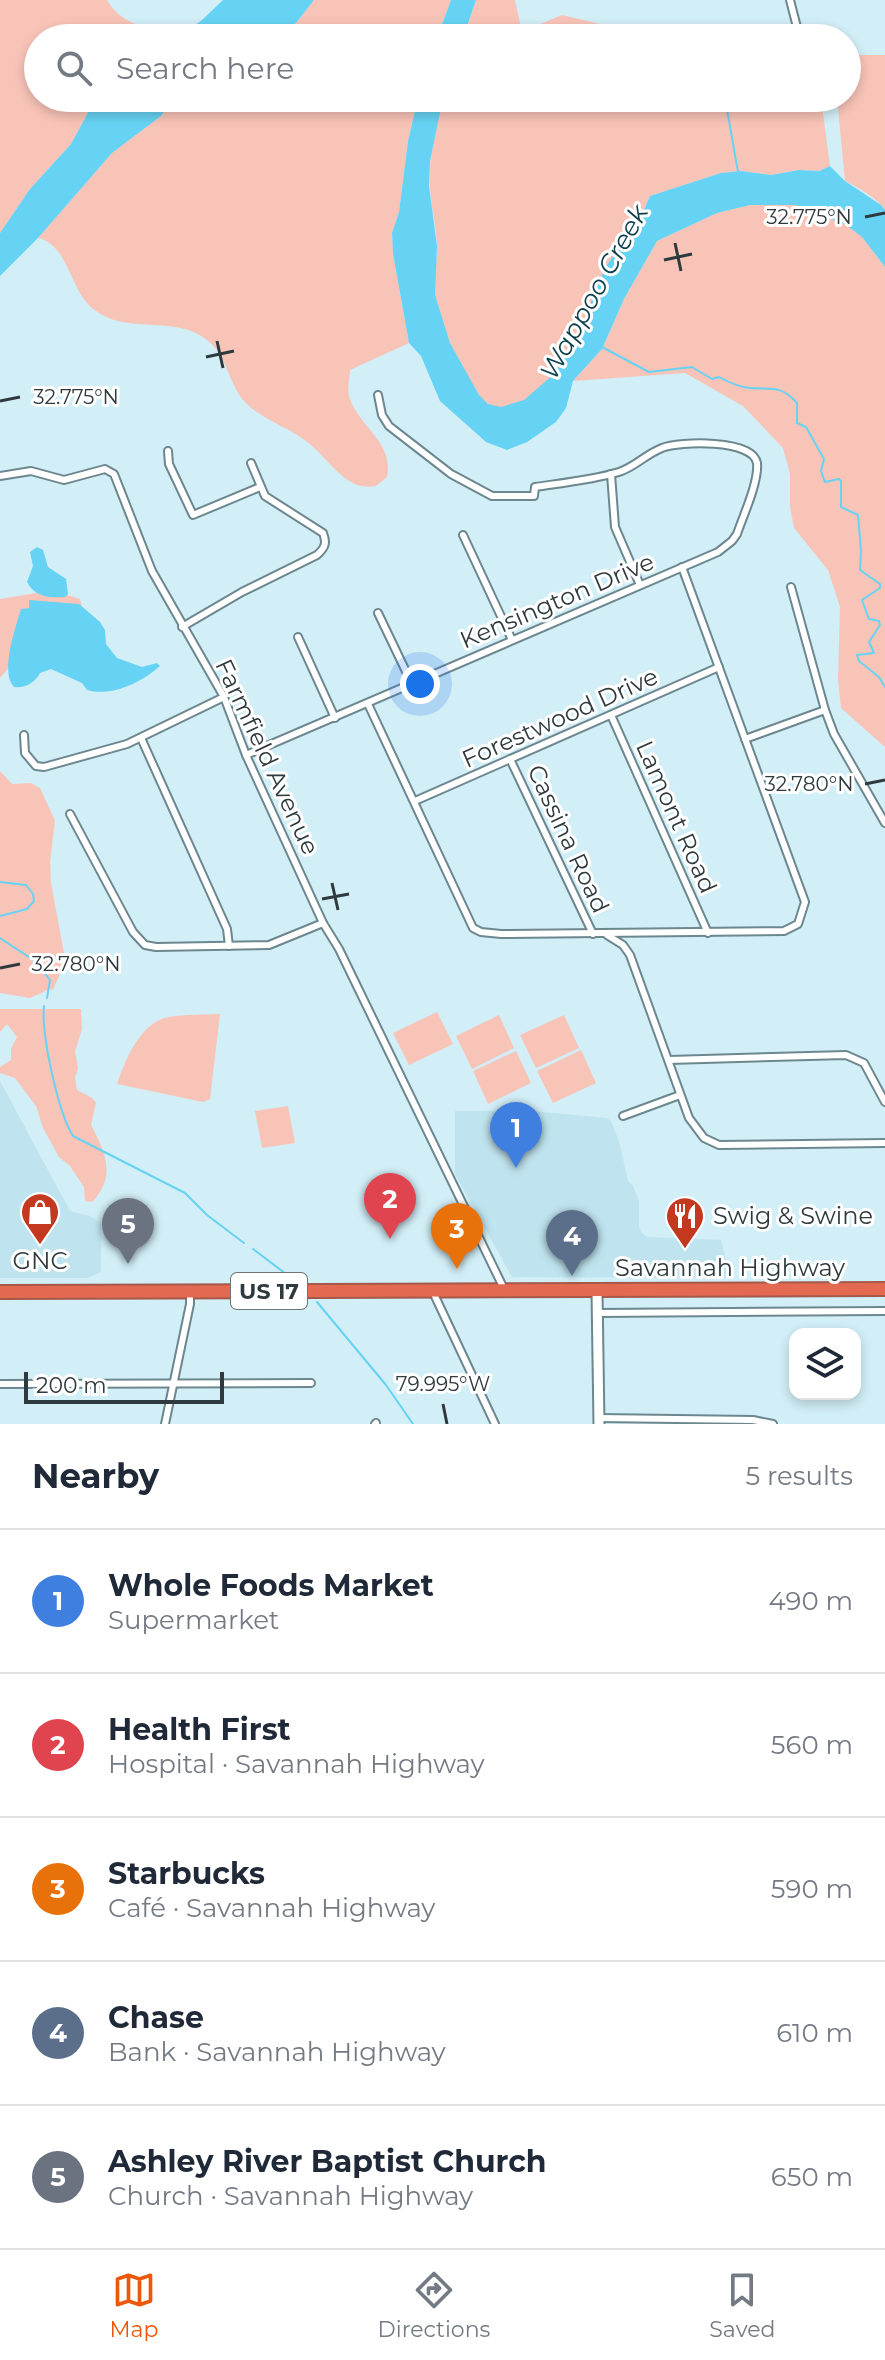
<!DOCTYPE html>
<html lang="en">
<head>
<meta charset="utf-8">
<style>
  body { margin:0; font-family:Montserrat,sans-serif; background:#f6f6f7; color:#1f2937 }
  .controls { position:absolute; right:24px; bottom:24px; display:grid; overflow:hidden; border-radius:16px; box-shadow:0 4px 12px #0003 }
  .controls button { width:72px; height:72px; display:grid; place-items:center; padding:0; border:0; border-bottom:2px solid #e0e1e3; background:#fff; color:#1f2937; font:40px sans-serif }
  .scale { position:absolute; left:24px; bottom:20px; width:200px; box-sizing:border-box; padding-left:8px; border:4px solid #2f3a3e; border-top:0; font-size:22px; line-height:28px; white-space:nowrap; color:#2f3a3e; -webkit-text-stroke:6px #fff; paint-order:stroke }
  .you { position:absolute; left:420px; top:684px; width:28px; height:28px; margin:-20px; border:6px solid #fff; border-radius:50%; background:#1a73e8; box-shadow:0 0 0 12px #1a73e833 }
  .badge { display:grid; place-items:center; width:52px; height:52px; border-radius:50%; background:#ea580c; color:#fff; font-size:26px; font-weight:700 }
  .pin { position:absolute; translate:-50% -66px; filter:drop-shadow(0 2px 4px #0008) }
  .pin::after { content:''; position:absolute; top:42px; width:28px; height:24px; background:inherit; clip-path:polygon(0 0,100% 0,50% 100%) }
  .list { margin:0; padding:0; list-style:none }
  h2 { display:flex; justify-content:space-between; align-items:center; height:104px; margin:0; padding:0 32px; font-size:34px }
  h2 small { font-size:26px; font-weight:400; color:#747a83 }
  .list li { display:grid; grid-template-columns:52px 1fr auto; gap:24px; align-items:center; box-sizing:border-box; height:144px; padding:0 32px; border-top:2px solid #e0e1e3 }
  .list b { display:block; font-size:30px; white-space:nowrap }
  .list p { margin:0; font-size:26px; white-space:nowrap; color:#747a83 }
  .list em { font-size:26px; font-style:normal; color:#747a83 }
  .icon { flex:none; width:44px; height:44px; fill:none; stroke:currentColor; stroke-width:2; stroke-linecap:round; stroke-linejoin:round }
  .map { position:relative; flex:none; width:885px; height:1424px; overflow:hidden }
  .search { position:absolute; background:#fff; box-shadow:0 4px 12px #0003; left:24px; right:24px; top:24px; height:88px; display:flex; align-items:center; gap:20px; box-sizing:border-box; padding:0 28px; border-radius:44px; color:#747a83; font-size:30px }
  .sheet { height:824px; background:#fff }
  nav { display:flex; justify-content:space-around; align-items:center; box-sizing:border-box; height:112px; border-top:2px solid #e0e1e3; background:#fff; font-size:22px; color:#747a83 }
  nav a { display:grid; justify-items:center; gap:4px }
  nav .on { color:#ea580c }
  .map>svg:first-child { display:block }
  .built { fill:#bfe4ef }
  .green { fill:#f9c4b8 }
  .water { fill:#67d3f4 }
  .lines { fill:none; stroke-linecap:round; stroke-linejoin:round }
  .stream { stroke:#67d3f4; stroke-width:2 }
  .street-casing { stroke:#6d878f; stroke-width:10 }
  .secondary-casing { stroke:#6d878f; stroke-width:13 }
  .highway-casing { stroke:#a4594a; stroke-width:16 }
  .street { stroke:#fff; stroke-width:6 }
  .secondary { stroke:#fff; stroke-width:9 }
  .highway { stroke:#e36951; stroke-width:12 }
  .ticks { fill:none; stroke:#2f3a3e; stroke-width:3 }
  .labels { text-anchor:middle; stroke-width:6; stroke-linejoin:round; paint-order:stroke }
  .shield { fill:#fff; stroke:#6d7578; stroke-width:2 }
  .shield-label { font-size:22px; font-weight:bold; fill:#2f3a3e }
  .street-label { font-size:24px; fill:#2f3a3e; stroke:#fff }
  .poi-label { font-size:24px; fill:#2f3a3e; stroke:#fff; text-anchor:start }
  .water-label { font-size:26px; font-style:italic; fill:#0d3f4d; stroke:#fff }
  .ticks-label { font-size:20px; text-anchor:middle; fill:#2f3a3e; stroke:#fff; stroke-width:6; stroke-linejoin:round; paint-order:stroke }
</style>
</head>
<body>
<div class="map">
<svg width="885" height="1424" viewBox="0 0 885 1424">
  <rect width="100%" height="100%" fill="#d2eef7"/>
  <g class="built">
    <path d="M0 1081 70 1211 90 1216 101 1223V1272L88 1278H0Z"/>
    <path d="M455 1111H532L607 1118 611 1121 619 1141 628 1181 633 1186 639 1201V1226L641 1232 647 1237 721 1240 730 1278 512 1277 455 1174Z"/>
  </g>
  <g class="green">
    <path d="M0 0H107C123 28 155 30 184 33L177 38H38V98H102L90 109 71 144 30 189 0 233Z"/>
    <path d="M314 0H451L437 38H279L296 23Z"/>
    <path d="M476 0H515L521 28 526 30 562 15 651 36 715 38H463Z"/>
    <path d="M847 55H885V210C877 198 858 187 845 181L837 98H847Z"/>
    <path d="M173 98H418L408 141 399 212 392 233 393 254 409 343 350 370C350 377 347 389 349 396 358 427 394 441 387 477L376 486C370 487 363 487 357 485 337 477 324 454 306 441 288 427 261 419 245 402 228 384 228 356 207 340 173 313 126 337 92 308 70 290 68 244 38 238L112 153 161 116Z"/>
    <path d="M443 98H821L830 166 819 171 799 170 771 175 741 171 721 173 650 196C635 230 614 260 597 292 579 329 553 407 500 407 484 407 477 392 470 380 455 355 440 326 435 297 433 281 437 264 437 248 437 228 431 208 430 188 428 158 436 127 443 98Z"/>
    <path d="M750 205H796L846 224 862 237 885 267V747L841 708 838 680 840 607 828 570 794 528 790 507V474L783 448 743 406 685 373 573 381 602 349 624 299 657 241 717 213Z"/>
    <path d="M36 593H61L80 599 84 617 16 659 0 678V599Z"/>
    <path d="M0 771 12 784 31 783 40 788 55 821 50 862 51 883 64 953 61 971 53 990 50 989 30 998 0 993Z"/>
    <path d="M0 1009H81L82 1029 75 1051 78 1068 75 1078 77 1090 92 1098 96 1103 91 1125C105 1152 117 1176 92 1202L85 1201 84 1187 70 1166 59 1157 43 1128 36 1106 15 1078 0 1073V1067L11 1060V1049L17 1037 7 1024 0 1032Z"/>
    <path d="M437 1012 453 1044 409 1065 393 1033Z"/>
    <path d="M220 1014 210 1099 203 1102 117 1084C125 1061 140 1022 169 1017 185 1014 203 1015 220 1014Z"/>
    <path d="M499 1015 514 1048 472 1069 456 1036Z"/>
    <path d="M564 1015 579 1048 536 1068 520 1035Z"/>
    <path d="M581 1050 596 1083 553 1103 537 1071Z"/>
    <path d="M516 1051 531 1083 488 1104 473 1071Z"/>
    <path d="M288 1106 295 1143 262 1148 255 1111Z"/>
  </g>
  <g class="water">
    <path d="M223 0H314L296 23 279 38H177L202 20Z"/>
    <path d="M451 0H476L463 38H437Z"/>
    <path d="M102 98H173L161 116 112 153 38 238 0 276V233L30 189 71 144 90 109Z"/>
    <path d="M418 98H443L430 161 429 186 437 246 435 295 450 343 479 395 488 404 501 407 524 400 554 374 576 339 605 268 642 214 650 196 721 173 741 171 771 175 799 170 819 171 830 166 845 181 881 205 885 210V267L862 237 846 225 796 205H750L717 213 657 241 624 299 602 349 573 381 566 408 556 422 527 442 507 450 486 442 440 401 421 356 409 343 393 254 392 233 399 212 408 141Z"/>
    <path d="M37 547 43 550 48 567 66 579 68 594 65 597C48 598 35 597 27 582L33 566 30 552Z"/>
    <path d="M29 600 79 604 100 622 105 630 106 644 117 658 142 667 157 663 160 666C141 683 111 697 87 690L82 683 51 669 40 673C36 682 24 689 14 687 0 672 15 629 21 609L29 608Z"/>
  </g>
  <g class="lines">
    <g class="stream">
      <path d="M725 98 738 172"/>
      <path d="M602 347 649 372 692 367 712 379 719 377C728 382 739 387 750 388 771 390 780 384 797 403V423L806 427 824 459 821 471 825 482 839 479 841 481V507L858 515 861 551 860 570 880 584V588L862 600 869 619 879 621 880 625 869 642 874 653 857 655 859 661 879 677 885 687"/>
      <path d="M0 882 26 885 33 894 34 901 27 909 0 916"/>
      <path d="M0 938 35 961 50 980 47 998"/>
      <path d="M44 1006C41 1034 58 1112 73 1136L185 1193 207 1215 244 1243"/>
      <path d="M253 1249 302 1286"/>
      <path d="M317 1302 386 1385 413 1424"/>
    </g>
    <g class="street-casing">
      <g id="street">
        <path d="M790 0 799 35"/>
        <path d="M168 451 169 464 193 515 260 487"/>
        <path d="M611 474 615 527 640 585"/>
        <path d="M0 476 31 471 64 480 105 469 114 474 152 571 224 697 246 755 323 923 339 949 505 1291"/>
        <path d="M463 535 512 640"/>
        <path d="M791 587 825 710 834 734 885 823"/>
        <path d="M378 613 412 684"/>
        <path d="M182 627 242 592 317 555C325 548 327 543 323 533L265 496 251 463"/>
        <path d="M298 637 335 718"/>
        <path d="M368 704 473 928 481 932 501 934 784 931 798 924 805 902 682 567"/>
        <path d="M611 715 708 933"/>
        <path d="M24 735 25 753 36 766 44 767 127 744 224 697"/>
        <path d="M141 738 227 929 229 946"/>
        <path d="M745 739 825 710"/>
        <path d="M246 755 718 552 732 541 737 534C743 516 759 482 757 463 753 439 679 441 662 448 646 454 635 467 619 472 592 480 562 483 535 487L534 496H492L451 474 389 426 382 415 378 395"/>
        <path d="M510 759 593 934"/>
        <path d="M415 801 719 667"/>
        <path d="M70 814 133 932 145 945 156 947 269 945 323 923"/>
        <path d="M607 935 623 945 630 955 689 1118 704 1138 719 1145 885 1143"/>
        <path d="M669 1060 846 1055 864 1063 885 1102"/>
        <path d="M623 1116 680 1095"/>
        <path d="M433 1292 495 1424"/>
        <path d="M597 1313 885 1311"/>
        <path d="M0 1384 311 1383"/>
        <path d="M598 1418 753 1420 773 1424"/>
        <path d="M165 1424 190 1304V1292"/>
        <path d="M375 1424 376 1423"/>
      </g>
    </g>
    <g class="secondary-casing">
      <path id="secondary" d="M597 1291 599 1424"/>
    </g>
    <g class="highway-casing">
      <path id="highway" d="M0 1292 885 1289"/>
    </g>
    <use href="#street" class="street"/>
    <use href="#secondary" class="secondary"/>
    <use href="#highway" class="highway"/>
  </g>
  <path class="ticks" d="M865 217 885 213M675 243 681 271M664 260 692 254M217 341 223 368M206 357 234 351M0 401 20 397M865 784 885 780M332 883 338 910M322 899 349 894M0 968 20 964M443 1404 447 1424"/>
  <defs>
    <g id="shop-pin" transform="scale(2)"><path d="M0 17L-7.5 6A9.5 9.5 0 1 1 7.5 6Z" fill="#c3381e" stroke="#fff"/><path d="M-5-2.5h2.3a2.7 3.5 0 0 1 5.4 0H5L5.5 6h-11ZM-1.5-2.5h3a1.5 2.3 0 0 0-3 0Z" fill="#fff"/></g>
    <g id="restaurant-pin" transform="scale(2)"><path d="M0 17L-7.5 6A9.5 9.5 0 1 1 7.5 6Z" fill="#c3381e" stroke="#fff"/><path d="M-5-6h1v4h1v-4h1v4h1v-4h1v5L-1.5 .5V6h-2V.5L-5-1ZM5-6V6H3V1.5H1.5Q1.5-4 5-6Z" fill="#fff"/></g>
  </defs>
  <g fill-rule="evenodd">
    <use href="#shop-pin" x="40" y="1212"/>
    <use href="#restaurant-pin" x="685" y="1216"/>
  </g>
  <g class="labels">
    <rect class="shield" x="231" y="1273" width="76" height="36" rx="6"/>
    <g class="shield-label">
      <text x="269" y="1299">US 17</text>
    </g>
    <g class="street-label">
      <text transform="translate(557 601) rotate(-23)" y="8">Kensington Drive</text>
      <text transform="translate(560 718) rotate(-24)" y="8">Forestwood Drive</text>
      <text transform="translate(267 757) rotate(65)" y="8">Farmfield Avenue</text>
      <text transform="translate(676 817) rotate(66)" y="8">Lamont Road</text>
      <text transform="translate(568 839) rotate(65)" y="8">Cassina Road</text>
      <text x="730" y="1276">Savannah Highway</text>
    </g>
    <g class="poi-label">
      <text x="713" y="1224">Swig &amp; Swine</text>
      <text x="40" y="1269" text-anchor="middle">GNC</text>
    </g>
    <g class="water-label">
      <text transform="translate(594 292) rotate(-61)" y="9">Wappoo Creek</text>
    </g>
  </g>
  <g class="ticks-label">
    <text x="809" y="224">32.775°N</text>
    <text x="76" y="404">32.775°N</text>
    <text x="809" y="791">32.780°N</text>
    <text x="76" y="971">32.780°N</text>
    <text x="443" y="1391">79.995°W</text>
  </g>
</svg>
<div class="controls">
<button><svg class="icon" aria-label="layers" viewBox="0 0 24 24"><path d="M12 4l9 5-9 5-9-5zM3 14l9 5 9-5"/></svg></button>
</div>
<div class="scale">200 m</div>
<div class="you"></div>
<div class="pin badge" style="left:516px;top:1168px;background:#3f7fe0">1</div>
<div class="pin badge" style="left:390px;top:1239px;background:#e0444e">2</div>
<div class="pin badge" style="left:457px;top:1269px;background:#e8710a">3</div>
<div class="pin badge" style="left:572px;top:1276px;background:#5c6f8a">4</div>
<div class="pin badge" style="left:128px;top:1264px;background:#6b7280">5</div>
<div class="search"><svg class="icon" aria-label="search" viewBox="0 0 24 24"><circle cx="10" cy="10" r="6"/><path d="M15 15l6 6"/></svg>Search here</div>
</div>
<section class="sheet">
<h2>Nearby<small>5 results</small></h2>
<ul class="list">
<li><span class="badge" style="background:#3f7fe0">1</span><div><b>Whole Foods Market</b><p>Supermarket</p></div><em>490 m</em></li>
<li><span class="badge" style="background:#e0444e">2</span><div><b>Health First</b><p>Hospital · Savannah Highway</p></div><em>560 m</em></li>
<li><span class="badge" style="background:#e8710a">3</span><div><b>Starbucks</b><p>Café · Savannah Highway</p></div><em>590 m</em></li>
<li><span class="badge" style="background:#5c6f8a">4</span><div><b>Chase</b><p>Bank · Savannah Highway</p></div><em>610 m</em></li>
<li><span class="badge" style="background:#6b7280">5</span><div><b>Ashley River Baptist Church</b><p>Church · Savannah Highway</p></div><em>650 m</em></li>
</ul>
</section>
<nav>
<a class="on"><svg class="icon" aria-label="map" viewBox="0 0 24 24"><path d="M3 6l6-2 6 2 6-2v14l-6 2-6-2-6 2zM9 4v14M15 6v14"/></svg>Map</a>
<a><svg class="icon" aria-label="directions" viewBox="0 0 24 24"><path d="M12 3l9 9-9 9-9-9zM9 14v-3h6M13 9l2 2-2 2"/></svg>Directions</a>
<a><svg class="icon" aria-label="saved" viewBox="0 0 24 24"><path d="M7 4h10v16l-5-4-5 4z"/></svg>Saved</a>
</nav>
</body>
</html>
